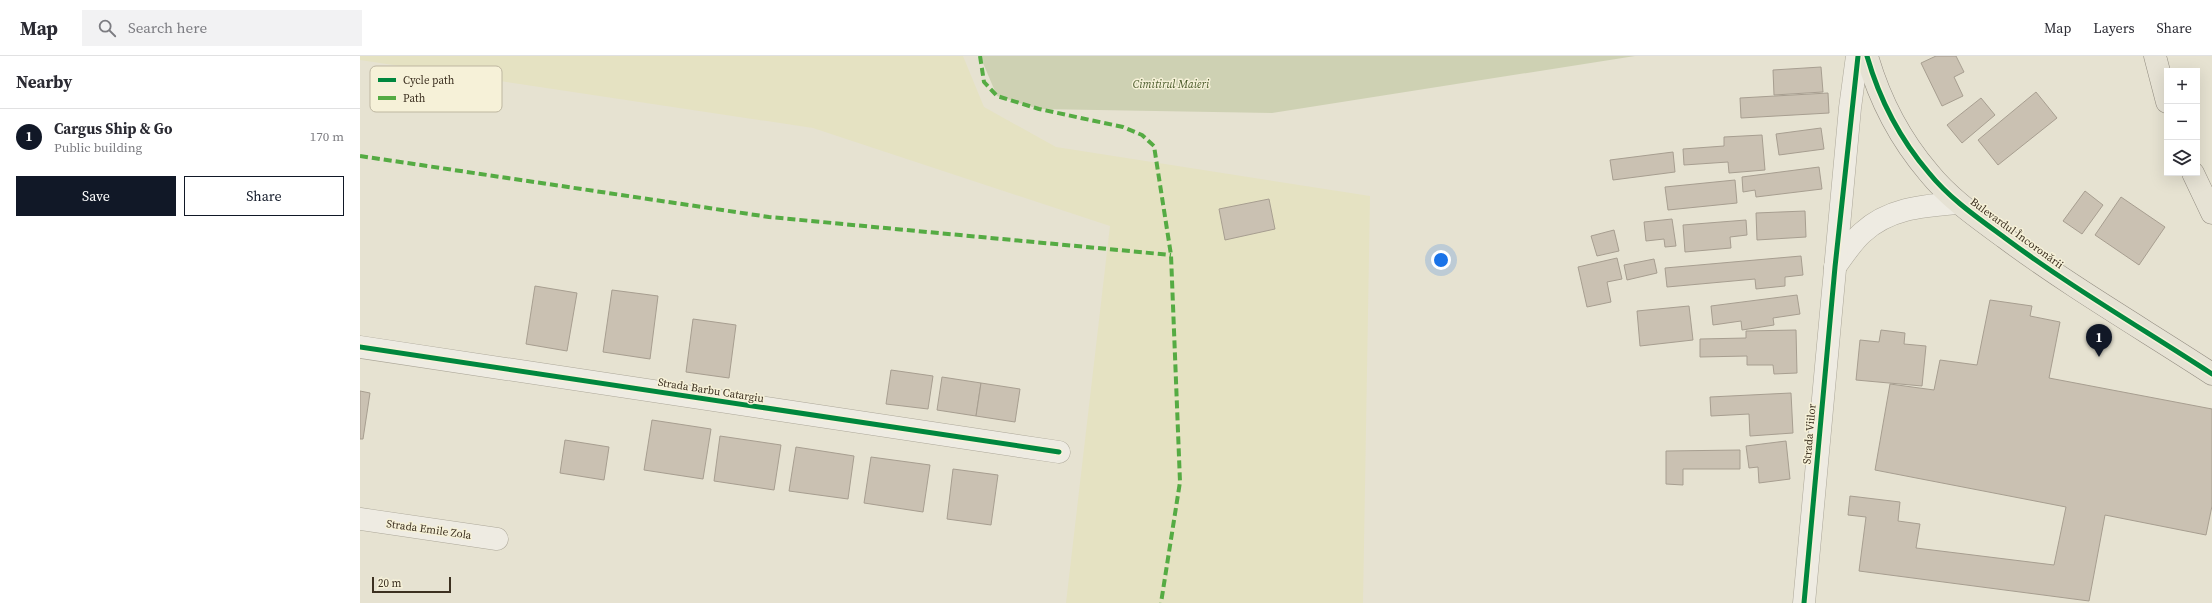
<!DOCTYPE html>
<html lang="en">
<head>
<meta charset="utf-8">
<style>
  body { margin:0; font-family:"Source Serif 4",serif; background:#f2f2f3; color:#2b2b33 }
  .controls { position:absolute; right:12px; top:12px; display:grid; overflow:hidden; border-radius:0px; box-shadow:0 4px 16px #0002 }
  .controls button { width:36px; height:36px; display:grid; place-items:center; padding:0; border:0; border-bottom:1px solid #e1e1e2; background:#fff; color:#2b2b33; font:20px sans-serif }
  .scale { position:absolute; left:12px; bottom:10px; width:79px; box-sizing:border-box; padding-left:4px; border:2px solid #3c3020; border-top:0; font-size:11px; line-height:14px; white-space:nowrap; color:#3c3020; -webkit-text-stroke:3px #f6f1d8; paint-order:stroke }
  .you { position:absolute; left:1081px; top:204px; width:14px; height:14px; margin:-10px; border:3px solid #fff; border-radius:50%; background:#1a73e8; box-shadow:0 0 0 6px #1a73e833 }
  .badge { display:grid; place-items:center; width:26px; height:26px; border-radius:50%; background:#111827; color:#fff; font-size:13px; font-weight:700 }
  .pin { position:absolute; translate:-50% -33px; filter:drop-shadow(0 1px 2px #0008) }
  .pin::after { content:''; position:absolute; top:21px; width:14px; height:12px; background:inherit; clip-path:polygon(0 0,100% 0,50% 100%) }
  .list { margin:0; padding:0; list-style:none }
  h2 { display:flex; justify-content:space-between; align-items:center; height:52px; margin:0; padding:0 16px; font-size:17px }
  h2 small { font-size:13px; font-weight:400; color:#7c7c81 }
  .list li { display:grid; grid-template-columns:26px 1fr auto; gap:12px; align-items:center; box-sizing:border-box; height:56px; padding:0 16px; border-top:1px solid #e1e1e2 }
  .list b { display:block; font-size:15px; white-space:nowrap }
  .list p { margin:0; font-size:13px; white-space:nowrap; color:#7c7c81 }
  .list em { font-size:13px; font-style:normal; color:#7c7c81 }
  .actions { display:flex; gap:8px; padding:12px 16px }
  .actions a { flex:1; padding:9px 0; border:1px solid #111827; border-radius:0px; text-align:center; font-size:14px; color:#111827 }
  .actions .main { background:#111827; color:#fff }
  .icon { flex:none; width:22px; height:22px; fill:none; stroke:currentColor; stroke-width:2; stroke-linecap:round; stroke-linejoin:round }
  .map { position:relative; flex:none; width:1852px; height:547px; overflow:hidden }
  header { display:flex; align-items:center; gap:24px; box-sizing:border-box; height:56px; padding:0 20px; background:#fff; border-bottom:1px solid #e1e1e2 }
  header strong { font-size:19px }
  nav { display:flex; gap:22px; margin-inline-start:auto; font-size:14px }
  .search { width:280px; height:36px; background:#f2f2f3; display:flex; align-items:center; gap:10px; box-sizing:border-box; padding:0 14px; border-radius:0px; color:#7c7c81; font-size:15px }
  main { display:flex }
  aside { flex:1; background:#fff }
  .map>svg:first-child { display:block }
  .farmland { fill:#e5e2c2 }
  .cemetery { fill:#ced1b3 }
  .building { fill:#cac1b2; stroke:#a79e90 }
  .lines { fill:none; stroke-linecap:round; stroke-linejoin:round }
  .minor-casing { stroke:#aca799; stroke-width:23 }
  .primary-casing { stroke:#928c80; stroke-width:23 }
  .minor { stroke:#eeebe2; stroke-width:22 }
  .primary { stroke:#e6e2d4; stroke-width:22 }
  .quiet { stroke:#55ab43; stroke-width:4; stroke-dasharray:8 4; stroke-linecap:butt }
  .cycleway-casing { stroke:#f6f1d8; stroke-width:8 }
  .cycleway { stroke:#00873e; stroke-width:5 }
  .labels { text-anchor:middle; stroke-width:3; stroke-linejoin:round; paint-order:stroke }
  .park-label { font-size:11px; font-style:italic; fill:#475827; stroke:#f6f1d8 }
  .street-label { font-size:11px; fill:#3c3020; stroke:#f6f1d8 }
  .key { fill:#f6f1d8; stroke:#beb7a1; stroke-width:1 }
  .key-label { font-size:11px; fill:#3c3020 }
</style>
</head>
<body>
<header>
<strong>Map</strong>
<div class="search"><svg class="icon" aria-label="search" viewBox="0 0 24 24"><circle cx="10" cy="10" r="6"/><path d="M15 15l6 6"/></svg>Search here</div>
<nav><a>Map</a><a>Layers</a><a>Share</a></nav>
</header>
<main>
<aside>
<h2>Nearby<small></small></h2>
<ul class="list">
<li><span class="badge">1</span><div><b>Cargus Ship &amp; Go</b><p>Public building</p></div><em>170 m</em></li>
</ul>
<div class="actions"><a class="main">Save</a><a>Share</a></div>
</aside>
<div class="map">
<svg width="1852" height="547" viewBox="0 0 1852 547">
  <rect width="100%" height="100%" fill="#e6e2d1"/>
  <path class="farmland" d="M0 0H603L624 51 696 91 1010 140 1003 547H706L750 170 453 72 0 4Z"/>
  <path class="cemetery" d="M620 0H1275L912 57 679 53 637 40Z"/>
  <g class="building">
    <path d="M1576 0H1596L1604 16 1594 21 1603 40 1582 50 1561 7Z"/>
    <path d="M1461 11 1463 36 1414 39 1413 14Z"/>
    <path d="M1676 36 1697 62 1638 109 1618 84Z"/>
    <path d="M1468 37 1469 57 1381 62 1380 42Z"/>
    <path d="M1621 42 1635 59 1602 87 1587 69Z"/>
    <path d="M1461 72 1464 93 1419 99 1416 78Z"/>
    <path d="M1402 79 1405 114 1369 117 1368 106 1324 109 1323 93 1364 90V81Z"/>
    <path d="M1313 96 1315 116 1253 124 1250 104Z"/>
    <path d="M1459 111 1462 133 1396 141 1395 134 1383 136 1382 121Z"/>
    <path d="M1375 124 1377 147 1308 154 1305 131Z"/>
    <path d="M1725 135 1743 149 1722 178 1703 165Z"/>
    <path d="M1761 141 1805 171 1779 209 1735 179Z"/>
    <path d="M909 143 915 173 865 184 859 153Z"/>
    <path d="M1445 155 1446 181 1397 184 1396 157Z"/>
    <path d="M1312 163 1316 190 1305 191 1304 183 1286 185 1284 166Z"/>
    <path d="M1386 164 1387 179 1370 181 1371 192 1325 196 1323 169Z"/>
    <path d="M1254 174 1259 195 1237 200 1231 180Z"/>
    <path d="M1441 200 1443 219 1425 221V230L1396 233 1395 223 1307 231 1305 212Z"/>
    <path d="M1257 202 1262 223 1247 226 1251 246 1227 251 1218 211Z"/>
    <path d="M1294 203 1297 217 1267 224 1264 209Z"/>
    <path d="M175 230 217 237 207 295 166 288Z"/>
    <path d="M252 234 298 240 290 303 243 296Z"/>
    <path d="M1437 239 1440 258 1413 262 1414 269 1382 274 1381 265 1353 269 1351 250Z"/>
    <path d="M1630 244 1672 250 1670 260 1700 266 1689 322 1852 353V450L1846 479 1745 459 1729 545 1499 515 1506 461 1488 459 1490 440 1540 446 1538 465 1560 468 1556 492 1694 509 1706 451 1515 414 1530 328 1574 334 1580 304 1617 309Z"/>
    <path d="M1329 250 1333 284 1280 290 1277 255Z"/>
    <path d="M333 263 376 269 369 322 326 316Z"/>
    <path d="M1436 274 1437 317 1414 318 1413 309H1387V300L1340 301V283L1386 282V275Z"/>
    <path d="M1521 274 1545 277 1544 288 1566 290 1562 330 1496 324 1500 284 1519 286Z"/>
    <path d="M531 314 573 320 568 353 526 348Z"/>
    <path d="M582 321 621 327 616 360 577 354Z"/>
    <path d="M621 327 660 333 655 366 616 360Z"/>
    <path d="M0 335 10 337 3 383H0Z"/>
    <path d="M1431 337 1433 377 1390 380 1389 358 1351 360 1350 341Z"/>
    <path d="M292 364 351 373 343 423 284 414Z"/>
    <path d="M360 380 421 389 414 434 354 425Z"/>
    <path d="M205 384 249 391 244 424 200 417Z"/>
    <path d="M1426 385 1430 423 1399 427 1398 411 1389 412 1386 390Z"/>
    <path d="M436 391 494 400 488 443 429 435Z"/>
    <path d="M1380 394V413H1323V429L1306 428V395Z"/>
    <path d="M511 401 570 409 563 456 504 447Z"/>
    <path d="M593 413 638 419 631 469 587 463Z"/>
  </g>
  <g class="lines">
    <g class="minor-casing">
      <g id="minor">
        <path d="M1475 211C1483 200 1492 186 1502 177 1529 152 1563 150 1598 147"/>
        <path d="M0 291 699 396"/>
        <path d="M0 463 137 483"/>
        <path d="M1444 547 1490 52 1497 0"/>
      </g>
    </g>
    <g class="primary-casing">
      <g id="primary">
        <path d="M1507 0C1519 42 1540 83 1569 117 1590 143 1618 162 1645 182 1711 231 1783 273 1852 318"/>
        <path d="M1795 0 1807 46"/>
        <path d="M1833 117 1852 157"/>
      </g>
    </g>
    <use href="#minor" class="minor"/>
    <use href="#primary" class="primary"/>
    <g class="quiet">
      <path d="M620 0 624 26 637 40 679 53 763 71 782 79 794 90 811 199 820 426 801 547"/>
      <path d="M0 100 409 161 811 199"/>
    </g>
    <g class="cycleway-casing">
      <g id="cycleway">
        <path d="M1507 0C1519 42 1540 83 1569 117 1590 143 1618 162 1645 182 1711 231 1783 273 1852 318"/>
        <path d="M0 291 699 396"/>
        <path d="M1444 547 1475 211 1498 0"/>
      </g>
    </g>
    <use href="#cycleway" class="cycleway"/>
  </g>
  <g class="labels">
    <g class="park-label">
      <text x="811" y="32">Cimitirul Maieri</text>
    </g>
    <g class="street-label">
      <text transform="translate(1657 177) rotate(36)" y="4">Bulevardul Încoronării</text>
      <text transform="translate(351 334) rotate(9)" y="4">Strada Barbu Catargiu</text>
      <text transform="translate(1449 378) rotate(-85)" y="4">Strada Viilor</text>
      <text transform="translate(69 473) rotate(8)" y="4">Strada Emile Zola</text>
    </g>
  </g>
  <rect x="10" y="10" width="132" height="46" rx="6" class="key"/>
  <rect x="18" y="22" width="18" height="4" fill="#00873e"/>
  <rect x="18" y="40" width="18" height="4" fill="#55ab43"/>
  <g class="key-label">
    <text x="43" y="28">Cycle path</text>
    <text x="43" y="46">Path</text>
  </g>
</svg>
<div class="controls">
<button>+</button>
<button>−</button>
<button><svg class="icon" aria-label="layers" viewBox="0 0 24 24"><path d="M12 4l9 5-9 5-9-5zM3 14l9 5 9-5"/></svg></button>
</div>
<div class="scale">20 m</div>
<div class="you"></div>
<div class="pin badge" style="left:1739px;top:301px">1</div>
</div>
</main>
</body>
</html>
